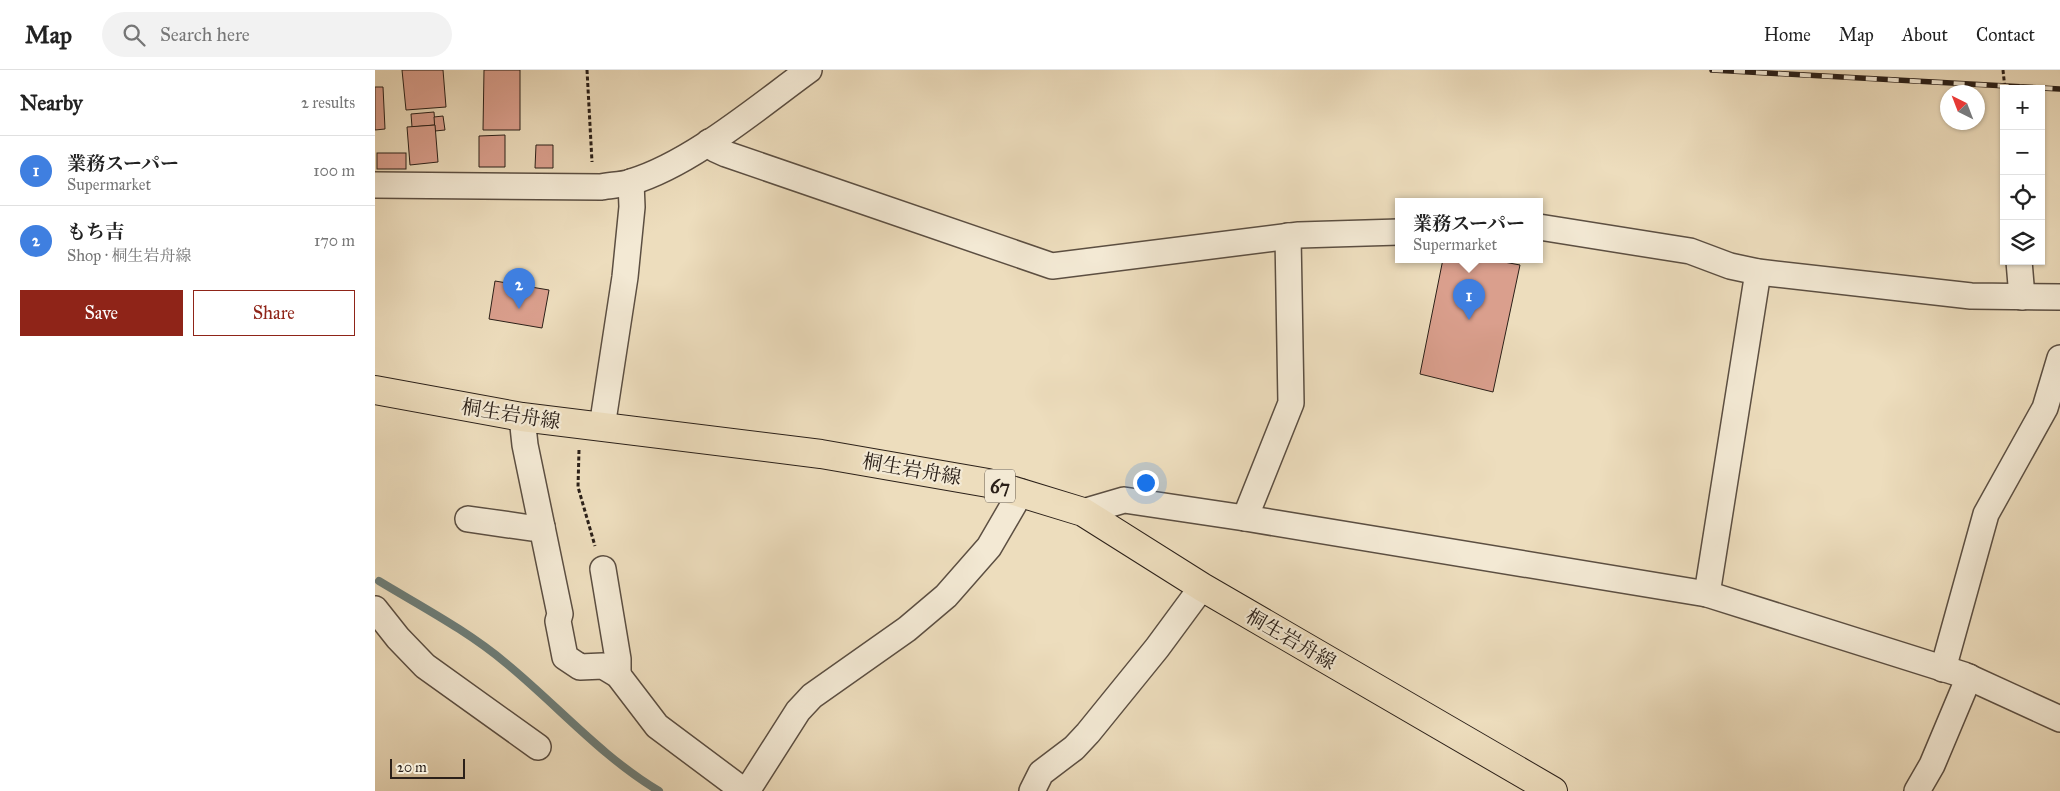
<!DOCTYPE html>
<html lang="en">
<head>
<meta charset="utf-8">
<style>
  body { margin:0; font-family:"IM FELL Great Primer","Noto Serif JP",serif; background:#f2f2f2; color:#222 }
  .controls { position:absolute; right:15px; top:15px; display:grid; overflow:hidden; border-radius:0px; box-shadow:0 1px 4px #0004 }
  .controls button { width:45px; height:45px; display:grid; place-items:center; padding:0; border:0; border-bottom:1px solid #e0e0e0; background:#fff; color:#222; font:25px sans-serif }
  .compass { position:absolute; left:1565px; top:15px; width:45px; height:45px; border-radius:50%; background:#fff; box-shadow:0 1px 4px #0004; rotate:318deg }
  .scale { position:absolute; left:15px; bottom:12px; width:75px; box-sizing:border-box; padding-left:5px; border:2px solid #2b2019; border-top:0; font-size:14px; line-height:18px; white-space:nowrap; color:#2b2019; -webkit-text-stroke:4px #f3e9d4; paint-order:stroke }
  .you { position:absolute; left:770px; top:412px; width:18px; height:18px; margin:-12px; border:4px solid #fff; border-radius:50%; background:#1a73e8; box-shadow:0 0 0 8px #1a73e833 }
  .badge { display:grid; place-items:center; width:32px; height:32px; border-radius:50%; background:#8f2418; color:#fff; font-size:16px; font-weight:700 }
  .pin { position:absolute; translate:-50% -41px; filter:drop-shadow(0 1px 2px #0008) }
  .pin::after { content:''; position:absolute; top:26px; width:18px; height:15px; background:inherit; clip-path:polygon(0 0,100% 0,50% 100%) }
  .popup { position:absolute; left:1020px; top:128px; width:148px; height:65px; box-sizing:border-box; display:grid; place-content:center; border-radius:0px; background:#fff; filter:drop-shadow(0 1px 4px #0005); font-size:16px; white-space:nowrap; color:#767676 }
  .popup b { font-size:19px; color:#222 }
  .popup::after { content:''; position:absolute; left:50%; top:100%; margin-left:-10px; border:10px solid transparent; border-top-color:#fff }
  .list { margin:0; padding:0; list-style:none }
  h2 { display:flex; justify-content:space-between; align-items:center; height:65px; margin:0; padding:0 20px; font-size:21px }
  h2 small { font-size:16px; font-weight:400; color:#767676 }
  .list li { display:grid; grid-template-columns:32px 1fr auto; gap:15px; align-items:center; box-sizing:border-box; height:70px; padding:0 20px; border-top:1px solid #e0e0e0 }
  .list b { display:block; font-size:19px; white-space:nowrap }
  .list p { margin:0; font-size:16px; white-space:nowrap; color:#767676 }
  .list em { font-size:16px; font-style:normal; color:#767676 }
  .actions { display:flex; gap:10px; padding:15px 20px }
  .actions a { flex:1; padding:11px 0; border:1px solid #8f2418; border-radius:0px; text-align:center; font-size:18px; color:#8f2418 }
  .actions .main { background:#8f2418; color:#fff }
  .icon { flex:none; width:28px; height:28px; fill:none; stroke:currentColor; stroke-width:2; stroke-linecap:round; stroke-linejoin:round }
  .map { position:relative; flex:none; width:1685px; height:721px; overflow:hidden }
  header { display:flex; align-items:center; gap:30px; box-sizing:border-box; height:70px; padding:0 25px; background:#fff; border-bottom:1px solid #e0e0e0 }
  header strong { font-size:24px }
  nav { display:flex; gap:28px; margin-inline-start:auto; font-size:18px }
  .search { width:350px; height:45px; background:#f2f2f2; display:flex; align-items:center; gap:12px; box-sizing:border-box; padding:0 18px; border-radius:28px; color:#767676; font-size:19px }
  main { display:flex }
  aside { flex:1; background:#fff }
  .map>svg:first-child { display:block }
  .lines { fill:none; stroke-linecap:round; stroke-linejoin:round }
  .stream { stroke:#6e7d77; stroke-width:8 }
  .building { fill:#da9f8d; stroke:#2b2019 }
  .minor-casing { stroke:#5c4f42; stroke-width:28 }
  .major-casing { stroke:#2b2019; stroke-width:30 }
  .path { stroke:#2b2019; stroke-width:3; stroke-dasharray:4 2.5; stroke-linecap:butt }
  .minor { stroke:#f3e9d4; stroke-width:25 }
  .major { stroke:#edddbd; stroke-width:28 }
  .rail-casing { stroke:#2b2019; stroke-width:5.5 }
  .rail { stroke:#f3e9d4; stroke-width:4; stroke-dasharray:11; stroke-linecap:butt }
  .labels { text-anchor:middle; stroke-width:4.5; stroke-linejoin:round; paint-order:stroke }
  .shield { fill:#f3e9d4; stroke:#675c51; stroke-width:1 }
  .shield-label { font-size:19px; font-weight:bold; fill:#2b2019 }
  .street-label { font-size:20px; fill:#2b2019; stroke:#f3e9d4 }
</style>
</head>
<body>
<header>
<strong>Map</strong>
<div class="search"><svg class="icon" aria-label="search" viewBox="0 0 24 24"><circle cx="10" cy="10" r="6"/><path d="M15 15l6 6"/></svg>Search here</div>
<nav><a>Home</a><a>Map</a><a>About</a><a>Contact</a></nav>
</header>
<main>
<aside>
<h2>Nearby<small>2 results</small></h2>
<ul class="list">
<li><span class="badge" style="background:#3f7fe0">1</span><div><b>業務スーパー</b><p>Supermarket</p></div><em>100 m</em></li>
<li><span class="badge" style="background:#3f7fe0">2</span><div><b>もち吉</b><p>Shop · 桐生岩舟線</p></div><em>170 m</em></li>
</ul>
<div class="actions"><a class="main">Save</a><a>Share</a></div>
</aside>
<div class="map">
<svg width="1685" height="721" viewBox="0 0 1685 721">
  <rect width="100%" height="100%" fill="#edddbd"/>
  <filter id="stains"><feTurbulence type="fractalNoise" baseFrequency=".004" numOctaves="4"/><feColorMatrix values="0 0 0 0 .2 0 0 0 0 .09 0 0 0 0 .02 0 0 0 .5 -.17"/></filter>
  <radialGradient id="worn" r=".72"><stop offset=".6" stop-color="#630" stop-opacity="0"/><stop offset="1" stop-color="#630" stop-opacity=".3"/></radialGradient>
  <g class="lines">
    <path class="stream" d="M4 511C47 537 93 561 132 594 183 636 227 687 284 721"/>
  </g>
  <g class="building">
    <path d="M27 0H68L71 37 31 40Z"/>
    <path d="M109 0H145V60H108Z"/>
    <path d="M0 17H8L10 59 0 60Z"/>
    <path d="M59 42 60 55 37 57 36 44Z"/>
    <path d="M68 46 70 60 60 61 59 47Z"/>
    <path d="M60 55 63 92 35 95 32 57Z"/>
    <path d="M130 65V97H104V66Z"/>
    <path d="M161 75H178V98H160Z"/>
    <rect x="2" y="83" width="29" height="16"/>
    <path d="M1068 189H1113L1145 195 1118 322 1045 304Z"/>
    <path d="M120 211 174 220 167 258 114 249Z"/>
  </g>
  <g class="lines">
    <g class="minor-casing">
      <g id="minor">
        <path d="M334 72 340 79 351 84 677 196 924 165 1024 162"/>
        <path d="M0 115 226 117C236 115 247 115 256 112 316 94 383 37 434 0"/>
        <path d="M1164 157 1315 181 1355 196 1383 202 1596 226 1685 227"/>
        <path d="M1644 191 1647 227"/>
        <path d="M147 347 150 375 185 544 183 551 190 587 205 597 228 596 243 605 282 656 369 721"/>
        <path d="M227 357 250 207 257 137 256 112"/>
        <path d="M708 442 749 430 870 448 1332 524 1589 605 1685 649"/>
        <path d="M870 448 916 333 913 166"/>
        <path d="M93 449 156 458 167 457"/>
        <path d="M228 499 243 589V605"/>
        <path d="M1332 524 1383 202"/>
        <path d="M0 539 23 568 50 596 163 677"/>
        <path d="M1568 599 1611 444 1670 338 1685 288"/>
        <path d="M372 721 423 641 437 626 532 559 571 526 614 477 646 422"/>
        <path d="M657 721 666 703 699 678 713 663 782 578 827 517"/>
        <path d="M1542 721 1557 695 1594 607"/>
      </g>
    </g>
    <g class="major-casing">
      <path id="major" d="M0 320 147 347 446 384 613 413 708 442 827 517 1178 721"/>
    </g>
    <g class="path">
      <path d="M212 0 217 92"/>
      <path d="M1628 0 1630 19"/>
      <path d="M1629 29V40"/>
      <path d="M204 380 203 417 220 476"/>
    </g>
    <use href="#minor" class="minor"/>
    <use href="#major" class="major"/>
    <g class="rail-casing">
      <path id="rail" d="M1337 0 1685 19"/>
    </g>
    <use href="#rail" class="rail"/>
  </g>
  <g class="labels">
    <rect class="shield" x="610" y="399.5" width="30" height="33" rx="4"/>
    <g class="shield-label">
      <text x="625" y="423">67</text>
    </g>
    <g class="street-label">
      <text transform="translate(136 344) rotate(9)" y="7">桐生岩舟線</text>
      <text transform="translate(537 399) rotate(10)" y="7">桐生岩舟線</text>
      <text transform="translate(916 569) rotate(30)" y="7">桐生岩舟線</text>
    </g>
  </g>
  <rect width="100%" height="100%" filter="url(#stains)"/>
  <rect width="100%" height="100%" fill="url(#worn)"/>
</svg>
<div class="controls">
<button>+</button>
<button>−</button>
<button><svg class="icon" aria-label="locate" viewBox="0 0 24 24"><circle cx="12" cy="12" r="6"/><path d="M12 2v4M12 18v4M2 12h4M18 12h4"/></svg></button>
<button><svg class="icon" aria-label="layers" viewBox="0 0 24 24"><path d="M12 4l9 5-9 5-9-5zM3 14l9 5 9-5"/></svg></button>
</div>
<svg class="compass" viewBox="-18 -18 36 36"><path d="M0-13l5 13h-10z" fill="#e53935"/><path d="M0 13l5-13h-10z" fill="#767676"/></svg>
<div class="scale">20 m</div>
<div class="you"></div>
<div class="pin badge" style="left:1094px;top:250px;background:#3f7fe0">1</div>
<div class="popup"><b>業務スーパー</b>Supermarket</div>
<div class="pin badge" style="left:144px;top:239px;background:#3f7fe0">2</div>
</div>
</main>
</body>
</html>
